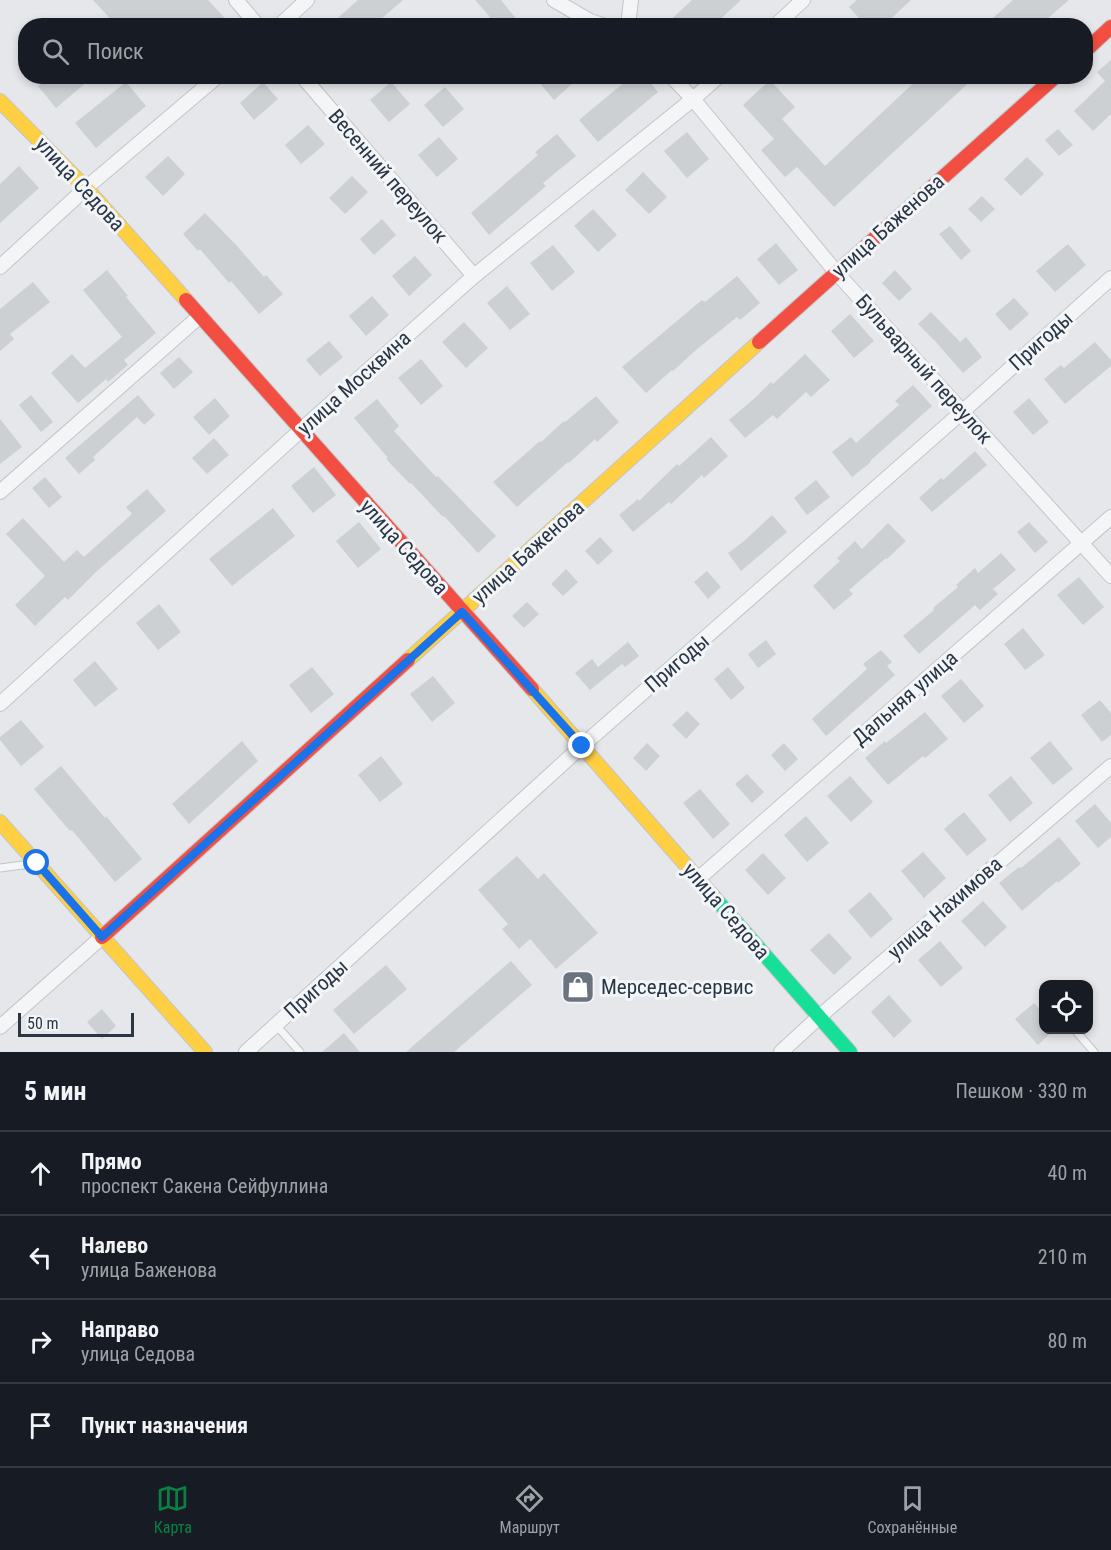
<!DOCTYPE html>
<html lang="ru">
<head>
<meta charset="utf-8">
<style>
  body { margin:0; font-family:"Roboto Condensed",sans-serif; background:#242831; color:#f1f3f6 }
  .controls { position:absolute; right:18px; bottom:18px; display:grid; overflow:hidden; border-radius:12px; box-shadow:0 3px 9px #0003 }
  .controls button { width:54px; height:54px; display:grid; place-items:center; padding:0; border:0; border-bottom:2px solid #363941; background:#171b24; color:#f1f3f6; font:30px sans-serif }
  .scale { position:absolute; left:18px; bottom:15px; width:116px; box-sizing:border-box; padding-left:6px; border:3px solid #2a3545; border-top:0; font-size:16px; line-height:21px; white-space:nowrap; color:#2a3545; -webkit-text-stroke:4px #f3f6f9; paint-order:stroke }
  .stop { position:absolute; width:18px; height:18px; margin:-14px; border:4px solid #1a73e8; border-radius:50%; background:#fff }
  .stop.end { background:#1a73e8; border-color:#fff; box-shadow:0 2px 6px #0008 }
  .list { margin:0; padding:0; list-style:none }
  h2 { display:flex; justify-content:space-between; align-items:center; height:78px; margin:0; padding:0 24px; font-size:26px }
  h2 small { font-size:20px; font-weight:400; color:#9ea1a6 }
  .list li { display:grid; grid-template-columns:39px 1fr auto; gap:18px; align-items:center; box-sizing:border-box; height:84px; padding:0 24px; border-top:2px solid #363941 }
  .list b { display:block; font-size:22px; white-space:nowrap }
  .list p { margin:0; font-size:20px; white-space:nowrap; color:#9ea1a6 }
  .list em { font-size:20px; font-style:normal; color:#9ea1a6 }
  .icon { flex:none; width:33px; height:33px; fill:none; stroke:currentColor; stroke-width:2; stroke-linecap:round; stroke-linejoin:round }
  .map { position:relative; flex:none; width:1111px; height:1052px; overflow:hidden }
  .search { position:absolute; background:#171b24; box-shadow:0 3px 9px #0003; left:18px; right:18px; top:18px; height:66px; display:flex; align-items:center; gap:15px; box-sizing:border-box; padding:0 21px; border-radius:24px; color:#9ea1a6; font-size:22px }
  .sheet { height:414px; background:#171b24 }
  nav { display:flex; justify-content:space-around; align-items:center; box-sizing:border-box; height:84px; border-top:2px solid #363941; background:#171b24; font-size:16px; color:#9ea1a6 }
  nav a { display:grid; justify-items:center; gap:3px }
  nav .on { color:#0b8043 }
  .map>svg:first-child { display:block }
  .building { fill:#cdd0d3 }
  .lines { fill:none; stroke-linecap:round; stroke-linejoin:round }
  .lane-casing { stroke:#c3c5c8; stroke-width:9 }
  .street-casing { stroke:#c3c5c8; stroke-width:16 }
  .fast-casing { stroke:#c3c5c8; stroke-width:16 }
  .slow-casing { stroke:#c3c5c8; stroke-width:16 }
  .jam-casing { stroke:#c3c5c8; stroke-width:16 }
  .lane { stroke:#f4f5f7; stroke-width:7 }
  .street { stroke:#f4f5f7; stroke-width:14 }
  .fast { stroke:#16e098; stroke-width:14 }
  .slow { stroke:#ffcf43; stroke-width:14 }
  .jam { stroke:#f24e42; stroke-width:14 }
  .route { stroke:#1a73e8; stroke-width:8 }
  .labels { text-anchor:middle; stroke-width:6; stroke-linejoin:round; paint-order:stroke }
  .street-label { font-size:21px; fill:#2a3545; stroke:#f3f6f9 }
  .poi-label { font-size:21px; fill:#2a3545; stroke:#f3f6f9; text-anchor:start }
</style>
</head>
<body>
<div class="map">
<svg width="1111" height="1052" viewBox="0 0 1111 1052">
  <rect width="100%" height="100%" fill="#e5e7ea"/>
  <g class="building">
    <path d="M93 0H208L232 26H117Z"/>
    <path d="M358 0H403L373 26H329Z"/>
    <path d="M475 0H501L522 26H480L490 17Z"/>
    <path d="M692 0H741L713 26H664Z"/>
    <path d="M857 0H911L883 26H866L849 7Z"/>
    <path d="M1013 0H1069L1039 26H984Z"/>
    <path d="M1111 60V114L1093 131 1074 111 1105 81 1097 72Z"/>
    <path d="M50 76H94L56 108 38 86Z"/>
    <path d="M534 76H581L554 100Z"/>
    <path d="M632 76H645L658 92 598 142 579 120Z"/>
    <path d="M921 76H976L834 207 797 167 785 177 761 150 774 139 743 105 770 80 795 107 782 119 825 166Z"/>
    <path d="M126 82 146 106 96 148 75 123Z"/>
    <path d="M263 82 278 99 254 120 240 103Z"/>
    <path d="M391 82 410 104 389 122 370 100Z"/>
    <path d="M445 87 464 109 443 127 424 105Z"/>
    <path d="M308 125 325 144 301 164 285 145Z"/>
    <path d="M1058 129 1073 145 1059 156 1045 140Z"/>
    <path d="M687 132 709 159 687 178 664 151Z"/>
    <path d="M557 134 576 156 543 183 546 186 489 235 471 213 538 155 535 152Z"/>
    <path d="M439 137 458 159 437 177 418 155Z"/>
    <path d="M168 156 185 174 163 196 145 177Z"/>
    <path d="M1027 157 1044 174 1021 196 1004 179Z"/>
    <path d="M19 166 39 188 0 223V184Z"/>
    <path d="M643 172 667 197 649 214 625 190Z"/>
    <path d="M352 176 368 192 345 214 329 198Z"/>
    <path d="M982 196 995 209 981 222 968 209Z"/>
    <path d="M593 209 617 235 598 252 574 226Z"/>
    <path d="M205 213 237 246 264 277 266 275 283 294 259 314 231 281 229 283 200 249 198 251 183 234Z"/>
    <path d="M382 219 396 235 374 255 360 239Z"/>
    <path d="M950 226 971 251 961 260 939 234Z"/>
    <path d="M776 243 798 270 779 285 757 259Z"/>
    <path d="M1068 244 1086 265 1055 292 1036 271Z"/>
    <path d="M553 245 575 272 552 291 530 263Z"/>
    <path d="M415 256 432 275 409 296 392 276Z"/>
    <path d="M107 270 128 296 126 297 156 333 124 360 128 365 108 382 106 379 78 403 51 373 72 354 85 368 122 337 83 290Z"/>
    <path d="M895 270 912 289 899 301 882 283Z"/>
    <path d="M737 276 760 303 740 320 737 317 696 350 673 371 672 370 646 393 622 367 702 300 705 302Z"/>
    <path d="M33 282 50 302 10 334 14 339 0 351V309Z"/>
    <path d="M507 286 530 314 510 330 487 303Z"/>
    <path d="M372 296 389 315 366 336 349 316Z"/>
    <path d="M1014 298 1029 314 1010 331 995 314Z"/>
    <path d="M931 312 960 342 966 337 982 357 963 373 936 342 918 324Z"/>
    <path d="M850 314 874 341 854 358 831 331Z"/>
    <path d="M464 322 488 348 466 368 442 342Z"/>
    <path d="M329 341 343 357 320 376 306 360Z"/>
    <path d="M1095 342 1111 360V366L1065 404 1044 379 1061 365 1064 368Z"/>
    <path d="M805 354 830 380 811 397 806 392 777 419 773 415 745 438 729 420 756 397 771 382 773 384Z"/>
    <path d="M179 357 193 372 174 389 160 373Z"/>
    <path d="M421 359 443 386 421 405 398 378Z"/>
    <path d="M913 385 932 406 870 461 871 462 852 477 832 452 851 437 856 443 899 405 895 401Z"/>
    <path d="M31 395 53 422 41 432 19 405Z"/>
    <path d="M138 395 155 415 144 425 137 417 93 457 95 460 79 474 65 458Z"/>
    <path d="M596 396 619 422 597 442 595 439 569 463 568 462 517 507 493 482 540 441 541 442 564 421 565 422Z"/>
    <path d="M215 398 230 416 209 435 193 417Z"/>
    <path d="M1029 398 1049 422 1033 435 1013 412Z"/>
    <path d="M377 399 399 426 394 431 436 477 438 476 496 536 478 553 444 516 443 517 411 483 410 484 386 459 388 458 354 418Z"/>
    <path d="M0 419 22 447 0 464Z"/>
    <path d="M711 437 728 456 704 478 702 475 671 504 669 502 633 532 619 515 638 499 639 501 677 464 679 466Z"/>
    <path d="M214 438 229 455 207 474 192 458Z"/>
    <path d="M975 451 987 465 932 512 919 498 941 478 943 480Z"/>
    <path d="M314 467 336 495 313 513 291 486Z"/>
    <path d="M45 477 62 497 49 508 32 488Z"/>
    <path d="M816 480 830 497 807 515 794 498Z"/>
    <path d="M147 489 166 511 97 571 68 600 65 597 35 626 15 605 45 576 6 534 23 518 64 562 77 550 84 557 132 514 126 507Z"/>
    <path d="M273 508 295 536 232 586 209 559Z"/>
    <path d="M772 515 787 532 741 571 728 553 743 542Z"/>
    <path d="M359 522 381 549 358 568 336 541Z"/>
    <path d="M1029 522 1048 542 1035 553 1017 532Z"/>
    <path d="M888 523 906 541 887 559 886 558 849 590 853 594 834 610 813 586 840 561 837 558 855 541 862 549Z"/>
    <path d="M600 537 613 551 598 565 585 551Z"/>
    <path d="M1001 553 1016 570 993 589 998 594 980 610 975 605 919 654 903 636 934 610 933 608 958 587 956 585 975 568 978 573Z"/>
    <path d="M566 569 578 582 563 596 551 584Z"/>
    <path d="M707 571 721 587 708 599 694 582Z"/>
    <path d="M1079 577 1104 607 1083 625 1057 595Z"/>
    <path d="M527 602 539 614 524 628 512 616Z"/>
    <path d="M159 604 181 632 158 650 136 623Z"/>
    <path d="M1023 628 1045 655 1025 670 1004 644Z"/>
    <path d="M766 640 776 654 758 668 748 654Z"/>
    <path d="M628 642 639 656 625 667 622 664 590 690 575 673 592 659 598 667Z"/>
    <path d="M881 650 892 662 887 666 895 675 826 736 812 719 867 669 863 664Z"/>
    <path d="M95 661 118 689 95 707 73 680Z"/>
    <path d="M312 667 334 694 311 713 289 685Z"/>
    <path d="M728 667 745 688 731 700 714 679Z"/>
    <path d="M433 676 455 703 432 722 410 694Z"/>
    <path d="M961 679 984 706 964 723 941 696Z"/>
    <path d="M1100 700 1111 713V735L1102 742 1081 715Z"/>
    <path d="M687 711 700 724 686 739 672 725Z"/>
    <path d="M925 712 948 739 925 758 923 756 888 785 865 758 885 741 886 743Z"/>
    <path d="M21 720 44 747 21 766 0 740V737Z"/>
    <path d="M242 741 258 761 189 824 172 804Z"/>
    <path d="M1050 741 1073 769 1053 785 1030 758Z"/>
    <path d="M647 743 660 756 646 771 633 758Z"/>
    <path d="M784 743 798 759 785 771 771 755Z"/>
    <path d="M381 756 403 784 380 802 358 775Z"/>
    <path d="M61 766 105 818 106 816 142 859 115 882 72 830 70 831 34 789Z"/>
    <path d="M747 774 764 792 752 803 735 784Z"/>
    <path d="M850 776 873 802 851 822 827 796Z"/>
    <path d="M1011 776 1033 803 1010 822 988 795Z"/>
    <path d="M700 789 730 824 713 839 683 803Z"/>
    <path d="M1095 804 1111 823V837L1098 848 1075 821Z"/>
    <path d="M964 812 987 840 967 856 944 829Z"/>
    <path d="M806 816 829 843 807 862 784 835Z"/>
    <path d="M1059 837 1081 864 1058 883 1057 881 1022 911 999 883 1019 867 1021 868Z"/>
    <path d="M923 852 946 878 924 898 901 871Z"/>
    <path d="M763 853 786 878 768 895 745 870Z"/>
    <path d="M517 856 538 879 544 873 598 933 556 969 530 939 519 949 502 929 508 924 478 890Z"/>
    <path d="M870 892 893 919 871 938 848 911Z"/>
    <path d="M983 901 1007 927 985 947 961 921Z"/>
    <path d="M829 933 852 958 834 975 810 950Z"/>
    <path d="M940 941 963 968 941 987 918 960Z"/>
    <path d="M511 961 532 985 454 1052H406Z"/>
    <path d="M386 965 407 989 354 1034 333 1010Z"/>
    <path d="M889 995 912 1021 894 1038 871 1012Z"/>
    <path d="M1034 1003 1044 1014V1029H1055L1038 1045 1015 1019Z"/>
    <path d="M102 1009 116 1026 102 1039 87 1022Z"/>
    <path d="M344 1033 360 1052H322Z"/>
  </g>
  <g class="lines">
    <g class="lane-casing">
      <g id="lane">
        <path d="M0 868 30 864"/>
        <path d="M276 1025 300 1052"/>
        <path d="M1075 1030 1094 1052"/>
      </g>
    </g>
    <g class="street-casing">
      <g id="street">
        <path d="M236 0 258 26"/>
        <path d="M554 0 590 21 605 26"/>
        <path d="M279 26 307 0"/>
        <path d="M628 26 631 0"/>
        <path d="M775 26 803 0"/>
        <path d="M302 76 474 276"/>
        <path d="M671 76 693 99 836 272 1111 576"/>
        <path d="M0 267 86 188 218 76"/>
        <path d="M0 492 200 316"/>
        <path d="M0 704 301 430 474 276 693 99 719 76"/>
        <path d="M698 879 1111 517"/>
        <path d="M0 1027 102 937"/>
        <path d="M246 1052 582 746 962 412 1111 278"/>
        <path d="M781 1052 820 1016 1111 766"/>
      </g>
    </g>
    <g class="fast-casing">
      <path id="fast" d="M713 896 850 1052"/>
    </g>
    <g class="slow-casing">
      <g id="slow">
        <path d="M0 101 86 188 186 300"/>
        <path d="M408 660 759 342"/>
        <path d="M532 689 713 896"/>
        <path d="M0 822 205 1052"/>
      </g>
    </g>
    <g class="jam-casing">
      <g id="jam">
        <path d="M1086 50 1111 27"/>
        <path d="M186 300 532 689"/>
        <path d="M759 342 1056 76"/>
        <path d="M102 937 408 660"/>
      </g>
    </g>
    <use href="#lane" class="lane"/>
    <use href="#street" class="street"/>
    <use href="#fast" class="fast"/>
    <use href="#slow" class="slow"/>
    <use href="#jam" class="jam"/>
  </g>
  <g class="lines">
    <path class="route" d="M37 863 102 937 462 612 582 746"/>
  </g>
  <defs>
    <g id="shop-square" transform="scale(1.725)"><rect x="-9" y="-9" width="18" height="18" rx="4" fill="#6b737f" stroke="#f3f6f9"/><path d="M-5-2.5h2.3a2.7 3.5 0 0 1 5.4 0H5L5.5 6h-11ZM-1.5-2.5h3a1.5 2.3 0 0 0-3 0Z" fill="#fff"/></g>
  </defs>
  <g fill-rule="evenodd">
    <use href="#shop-square" x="578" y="987"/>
  </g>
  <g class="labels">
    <g class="street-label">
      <text transform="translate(388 176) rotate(49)" y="7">Весенний переулок</text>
      <text transform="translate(80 184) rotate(47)" y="7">улица Седова</text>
      <text transform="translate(888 226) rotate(-42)" y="7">улица Баженова</text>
      <text transform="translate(1041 341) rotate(-42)" y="7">Пригоды</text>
      <text transform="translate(924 369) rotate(48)" y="7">Бульварный переулок</text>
      <text transform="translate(354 383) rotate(-42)" y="7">улица Москвина</text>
      <text transform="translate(404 547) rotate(48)" y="7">улица Седова</text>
      <text transform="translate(528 552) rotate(-42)" y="7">улица Баженова</text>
      <text transform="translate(677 663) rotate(-41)" y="7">Пригоды</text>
      <text transform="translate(905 698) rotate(-41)" y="7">Дальняя улица</text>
      <text transform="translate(945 908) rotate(-41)" y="7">улица Нахимова</text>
      <text transform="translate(726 911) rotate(49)" y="7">улица Седова</text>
      <text transform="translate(316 989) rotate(-42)" y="7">Пригоды</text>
    </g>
    <g class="poi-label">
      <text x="601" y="994">Мерседес-сервис</text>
    </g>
  </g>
</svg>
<div class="controls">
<button><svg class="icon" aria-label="locate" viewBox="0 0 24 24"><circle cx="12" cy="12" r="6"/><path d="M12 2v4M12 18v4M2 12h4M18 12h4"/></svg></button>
</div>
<div class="scale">50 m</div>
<div class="stop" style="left:37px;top:863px"></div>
<div class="stop end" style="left:582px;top:746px"></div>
<div class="search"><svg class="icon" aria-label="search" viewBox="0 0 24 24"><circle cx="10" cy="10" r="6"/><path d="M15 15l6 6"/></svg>Поиск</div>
</div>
<section class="sheet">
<h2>5 мин<small>Пешком · 330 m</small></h2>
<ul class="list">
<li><svg class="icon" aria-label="ahead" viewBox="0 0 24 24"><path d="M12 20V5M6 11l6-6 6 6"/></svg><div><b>Прямо</b><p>проспект Сакена Сейфуллина</p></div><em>40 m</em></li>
<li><svg class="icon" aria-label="left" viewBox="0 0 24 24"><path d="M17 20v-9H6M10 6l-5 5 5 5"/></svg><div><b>Налево</b><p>улица Баженова</p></div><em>210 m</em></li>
<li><svg class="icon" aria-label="right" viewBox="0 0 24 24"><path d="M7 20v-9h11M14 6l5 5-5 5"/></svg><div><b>Направо</b><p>улица Седова</p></div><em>80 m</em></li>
<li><svg class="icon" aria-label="arrive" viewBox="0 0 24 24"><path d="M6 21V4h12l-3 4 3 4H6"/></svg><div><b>Пункт назначения</b></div></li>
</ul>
</section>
<nav>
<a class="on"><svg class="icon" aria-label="map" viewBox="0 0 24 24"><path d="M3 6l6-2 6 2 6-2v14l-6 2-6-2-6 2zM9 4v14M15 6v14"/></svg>Карта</a>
<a><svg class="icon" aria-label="directions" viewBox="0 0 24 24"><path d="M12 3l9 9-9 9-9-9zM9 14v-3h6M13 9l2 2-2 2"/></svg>Маршрут</a>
<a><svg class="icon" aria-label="saved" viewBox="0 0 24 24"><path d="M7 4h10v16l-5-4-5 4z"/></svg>Сохранённые</a>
</nav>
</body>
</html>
